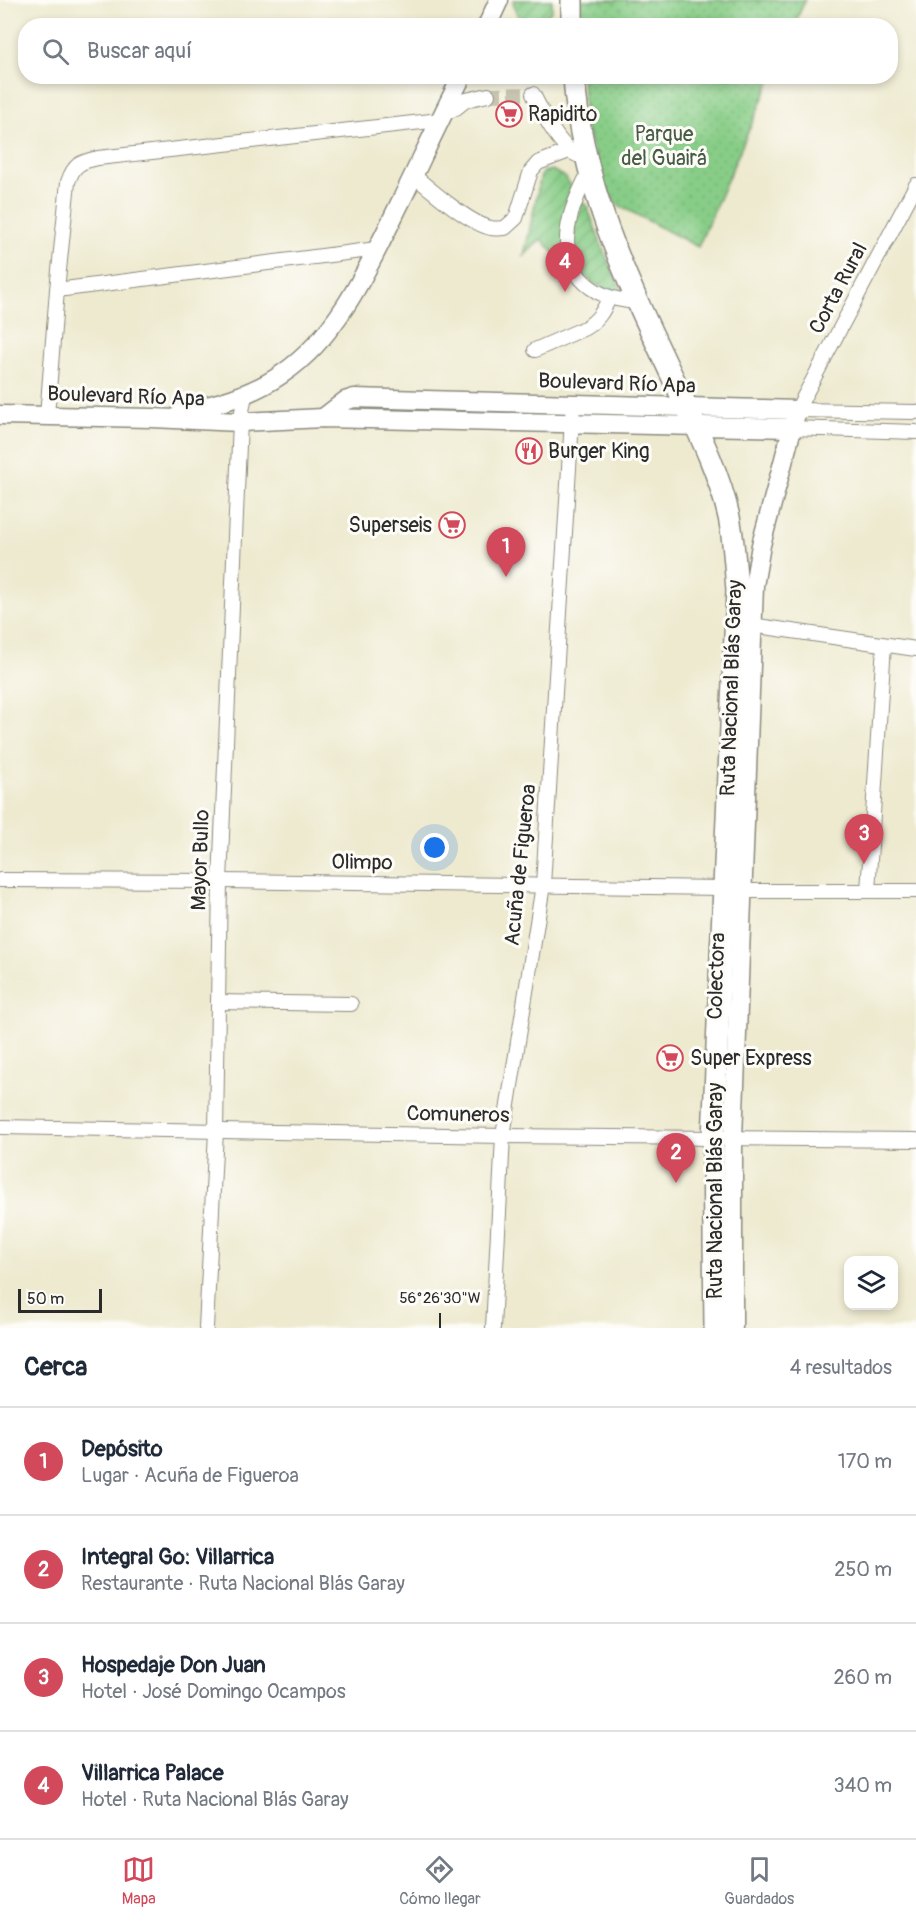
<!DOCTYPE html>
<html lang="es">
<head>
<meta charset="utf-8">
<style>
  body { margin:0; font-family:Pangolin,sans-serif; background:#f2f2f3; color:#1f2937 }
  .controls { position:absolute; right:18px; bottom:18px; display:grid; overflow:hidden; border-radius:12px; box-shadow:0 3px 9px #0003 }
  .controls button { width:54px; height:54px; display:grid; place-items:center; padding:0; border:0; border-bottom:2px solid #e0e1e3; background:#fff; color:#1f2937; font:30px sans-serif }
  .scale { position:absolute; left:18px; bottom:15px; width:84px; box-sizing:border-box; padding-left:6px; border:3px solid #2b2b2b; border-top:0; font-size:16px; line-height:21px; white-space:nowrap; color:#2b2b2b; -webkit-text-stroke:4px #fdfcf7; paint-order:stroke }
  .you { position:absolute; left:435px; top:848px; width:21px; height:21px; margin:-15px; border:4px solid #fff; border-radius:50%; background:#1a73e8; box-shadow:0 0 0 9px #1a73e833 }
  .badge { display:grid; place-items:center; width:39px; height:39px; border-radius:50%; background:#d1495b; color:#fff; font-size:20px; font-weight:700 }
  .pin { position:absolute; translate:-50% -50px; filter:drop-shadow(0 2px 3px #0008) }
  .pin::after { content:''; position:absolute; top:32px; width:21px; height:18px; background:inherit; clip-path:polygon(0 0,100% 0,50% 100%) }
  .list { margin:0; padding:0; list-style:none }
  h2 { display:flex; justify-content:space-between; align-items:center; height:78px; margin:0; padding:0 24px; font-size:26px }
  h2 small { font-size:20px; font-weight:400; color:#747a83 }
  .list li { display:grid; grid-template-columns:39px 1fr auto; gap:18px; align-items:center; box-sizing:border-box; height:108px; padding:0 24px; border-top:2px solid #e0e1e3 }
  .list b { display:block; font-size:22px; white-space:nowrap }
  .list p { margin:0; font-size:20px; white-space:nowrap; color:#747a83 }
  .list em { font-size:20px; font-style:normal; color:#747a83 }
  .icon { flex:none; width:33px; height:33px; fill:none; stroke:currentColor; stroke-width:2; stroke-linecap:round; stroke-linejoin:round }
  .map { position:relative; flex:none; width:916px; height:1328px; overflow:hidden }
  .search { position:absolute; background:#fff; box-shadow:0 3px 9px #0003; left:18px; right:18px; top:18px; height:66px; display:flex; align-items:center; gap:15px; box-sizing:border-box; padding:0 21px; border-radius:24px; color:#747a83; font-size:22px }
  .sheet { height:510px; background:#fff }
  nav { display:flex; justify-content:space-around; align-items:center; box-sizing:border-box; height:84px; border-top:2px solid #e0e1e3; background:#fff; font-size:16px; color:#747a83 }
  nav a { display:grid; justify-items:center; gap:3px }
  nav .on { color:#d1495b }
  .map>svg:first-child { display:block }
  .grass { fill:url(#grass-dots); stroke:#5a7c59; stroke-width:1.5 }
  .garden { fill:url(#garden-furrows); stroke:#5a7c59; stroke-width:1.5 }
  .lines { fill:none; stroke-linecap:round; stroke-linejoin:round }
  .minor-tunnel { stroke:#c7c4af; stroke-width:14; stroke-dasharray:14 7; stroke-linecap:butt }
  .minor-casing { stroke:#8c8a7e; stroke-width:16 }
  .major-casing { stroke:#8c8a7e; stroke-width:21 }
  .highway-casing { stroke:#8c8a7e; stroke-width:24 }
  .minor { stroke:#fff; stroke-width:14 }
  .major { stroke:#fff; stroke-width:18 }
  .highway { stroke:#fff; stroke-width:21 }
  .ticks { fill:none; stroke:#2b2b2b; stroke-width:2 }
  .labels { text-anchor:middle; stroke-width:6; stroke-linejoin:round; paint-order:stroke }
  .poi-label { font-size:21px; fill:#2b2b2b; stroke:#fdfcf7; text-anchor:start }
  .park-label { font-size:21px; fill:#475c47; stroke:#fdfcf7 }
  .street-label { font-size:21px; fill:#2b2b2b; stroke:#fdfcf7 }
  .ticks-label { font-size:15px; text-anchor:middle; fill:#2b2b2b; stroke:#fdfcf7; stroke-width:6; stroke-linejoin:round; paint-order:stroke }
</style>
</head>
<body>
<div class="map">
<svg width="916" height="1328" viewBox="0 0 916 1328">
  <defs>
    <pattern id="grass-dots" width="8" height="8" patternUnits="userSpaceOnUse" patternTransform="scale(1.5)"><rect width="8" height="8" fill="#88cd87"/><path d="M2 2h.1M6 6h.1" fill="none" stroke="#76b075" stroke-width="1.8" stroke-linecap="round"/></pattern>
    <pattern id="garden-furrows" width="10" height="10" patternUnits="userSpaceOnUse" patternTransform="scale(1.5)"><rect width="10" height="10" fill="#88cd87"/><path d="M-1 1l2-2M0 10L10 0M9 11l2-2" fill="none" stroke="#76b075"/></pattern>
  </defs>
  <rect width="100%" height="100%" fill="#fdfcf7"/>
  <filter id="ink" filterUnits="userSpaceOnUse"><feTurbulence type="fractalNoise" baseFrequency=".0167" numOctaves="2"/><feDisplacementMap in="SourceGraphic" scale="12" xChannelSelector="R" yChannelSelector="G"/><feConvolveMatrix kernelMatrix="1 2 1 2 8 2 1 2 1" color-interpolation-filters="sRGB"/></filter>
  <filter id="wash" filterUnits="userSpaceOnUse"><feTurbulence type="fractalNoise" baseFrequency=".008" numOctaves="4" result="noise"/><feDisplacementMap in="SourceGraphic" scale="24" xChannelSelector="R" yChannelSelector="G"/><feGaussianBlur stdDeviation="1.35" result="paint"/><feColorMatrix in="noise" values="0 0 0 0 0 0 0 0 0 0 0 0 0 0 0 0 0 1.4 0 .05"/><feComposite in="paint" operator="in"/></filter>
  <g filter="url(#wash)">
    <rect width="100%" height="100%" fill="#eeead0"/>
    <g class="grass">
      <path d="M580 0H805L794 26 581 25Z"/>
      <path d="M582 77H772L698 247 616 204 603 186 585 125Z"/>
    </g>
    <g class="garden">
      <path d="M513 0H552V10L544 20C527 27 514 18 513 0Z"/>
      <path d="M552 170 566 178 571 187 563 220 568 267 541 239 524 256 541 175 543 172Z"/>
      <path d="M582 202 587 206 604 252 621 289 622 292 619 294C610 290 596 286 589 280 564 256 574 232 580 203Z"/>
    </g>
  </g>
  <g filter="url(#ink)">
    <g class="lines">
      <path class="minor-tunnel" d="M488 95 533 94"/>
      <g class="minor-casing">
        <g id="minor">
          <path d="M533 94C542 112 559 147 577 155"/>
          <path d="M443 114 456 108 466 100 488 95"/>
          <path d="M590 170C582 186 574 201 570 218 557 270 589 299 637 302"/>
          <path d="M413 175C431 190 470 224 491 228 495 229 501 228 505 228L516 218 531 171 538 163 569 151"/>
          <path d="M916 185 797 410 916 412"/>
          <path d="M57 290 377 249"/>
          <path d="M535 350 585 328C598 320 603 312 609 298"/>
          <path d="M47 416 57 290 68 182C74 164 80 162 98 158L440 120"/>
          <path d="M792 428 916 432"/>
          <path d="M751 625 916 649"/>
          <path d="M0 880 220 881 724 888"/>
          <path d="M742 891H916"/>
          <path d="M868 891 884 645"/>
          <path d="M218 1002 351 1004"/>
          <path d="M0 1127 503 1136 916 1140"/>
          <path d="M206 1328 216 1131 220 881 240 422 245 395"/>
          <path d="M493 1328 503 1136 543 885 573 404"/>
        </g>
      </g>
      <g class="major-casing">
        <g id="major">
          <path d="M487 26 499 0"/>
          <path d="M181 412C216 405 252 395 282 374 341 334 371 261 402 199 422 158 441 117 462 76"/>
          <path d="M0 415 152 418 240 422 323 418 792 428"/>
          <path d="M323 418 345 401 354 398 797 410 761 545 754 586 733 1138V1328"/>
        </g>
      </g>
      <g class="highway-casing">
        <g id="highway">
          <path d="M572 0V26"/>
          <path d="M574 76C580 183 628 283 673 378 694 423 718 468 729 517 734 541 735 566 737 590L713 1138 715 1328"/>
        </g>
      </g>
      <use href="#minor" class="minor"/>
      <use href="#major" class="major"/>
      <use href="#highway" class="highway"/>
    </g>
  </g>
  <path class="ticks" d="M440 1313V1328"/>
  <defs>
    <g id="supermarket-ring" transform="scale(1.35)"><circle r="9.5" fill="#fdfcf7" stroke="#d1495b" stroke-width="1.5"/><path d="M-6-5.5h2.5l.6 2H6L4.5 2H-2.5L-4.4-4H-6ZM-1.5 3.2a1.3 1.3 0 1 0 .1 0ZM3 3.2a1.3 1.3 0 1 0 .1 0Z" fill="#d1495b"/></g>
    <g id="restaurant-ring" transform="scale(1.35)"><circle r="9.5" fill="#fdfcf7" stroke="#d1495b" stroke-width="1.5"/><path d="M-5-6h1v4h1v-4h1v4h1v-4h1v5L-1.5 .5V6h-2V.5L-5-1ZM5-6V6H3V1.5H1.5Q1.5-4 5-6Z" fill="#d1495b"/></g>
  </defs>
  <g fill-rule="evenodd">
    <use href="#supermarket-ring" x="509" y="114"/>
    <use href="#restaurant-ring" x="529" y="451"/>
    <use href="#supermarket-ring" x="452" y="525"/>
    <use href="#supermarket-ring" x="670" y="1058"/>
  </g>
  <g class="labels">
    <g class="poi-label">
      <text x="528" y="121">Rapidito</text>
      <text x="548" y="458">Burger King</text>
      <text x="432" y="532" text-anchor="end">Superseis</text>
      <text x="690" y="1065">Super Express</text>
    </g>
    <g class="park-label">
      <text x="664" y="141">Parque<tspan x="664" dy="24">del Guairá</tspan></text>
    </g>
    <g class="street-label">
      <text transform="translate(838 288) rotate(-62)" y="7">Corta Rural</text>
      <text transform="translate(617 383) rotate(2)" y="7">Boulevard Río Apa</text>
      <text transform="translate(126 396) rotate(2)" y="7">Boulevard Río Apa</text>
      <text transform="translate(731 688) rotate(-88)" y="7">Ruta Nacional Blás Garay</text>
      <text transform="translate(200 860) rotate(-88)" y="7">Mayor Bullo</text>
      <text transform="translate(362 862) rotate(1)" y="7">Olimpo</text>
      <text transform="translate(520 865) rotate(-84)" y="7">Acuña de Figueroa</text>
      <text transform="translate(716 976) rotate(-88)" y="7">Colectora</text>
      <text transform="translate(458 1114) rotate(1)" y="7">Comuneros</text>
      <text transform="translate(715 1191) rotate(-90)" y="7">Ruta Nacional Blás Garay</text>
    </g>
  </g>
  <g class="ticks-label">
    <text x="440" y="1303">56°26'30"W</text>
  </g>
</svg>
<div class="controls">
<button><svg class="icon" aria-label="layers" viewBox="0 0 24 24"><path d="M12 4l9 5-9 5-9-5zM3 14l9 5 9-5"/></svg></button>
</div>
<div class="scale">50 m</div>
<div class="you"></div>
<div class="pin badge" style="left:506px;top:577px">1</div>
<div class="pin badge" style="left:676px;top:1183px">2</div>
<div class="pin badge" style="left:864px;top:864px">3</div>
<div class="pin badge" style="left:565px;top:292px">4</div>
<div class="search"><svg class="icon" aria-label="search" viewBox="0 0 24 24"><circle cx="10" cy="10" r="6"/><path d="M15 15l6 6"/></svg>Buscar aquí</div>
</div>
<section class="sheet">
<h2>Cerca<small>4 resultados</small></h2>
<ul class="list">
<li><span class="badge">1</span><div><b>Depósito</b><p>Lugar · Acuña de Figueroa</p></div><em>170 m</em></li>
<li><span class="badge">2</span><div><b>Integral Go: Villarrica</b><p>Restaurante · Ruta Nacional Blás Garay</p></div><em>250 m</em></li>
<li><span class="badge">3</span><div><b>Hospedaje Don Juan</b><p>Hotel · José Domingo Ocampos</p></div><em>260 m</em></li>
<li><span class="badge">4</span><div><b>Villarrica Palace</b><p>Hotel · Ruta Nacional Blás Garay</p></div><em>340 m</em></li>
</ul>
</section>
<nav>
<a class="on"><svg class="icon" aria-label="map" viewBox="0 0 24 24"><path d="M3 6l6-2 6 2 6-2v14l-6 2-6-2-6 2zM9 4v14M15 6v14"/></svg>Mapa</a>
<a><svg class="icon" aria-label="directions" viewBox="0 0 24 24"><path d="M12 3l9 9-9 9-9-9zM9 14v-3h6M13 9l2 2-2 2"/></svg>Cómo llegar</a>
<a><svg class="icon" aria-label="saved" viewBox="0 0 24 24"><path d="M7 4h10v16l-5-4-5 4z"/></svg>Guardados</a>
</nav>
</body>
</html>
